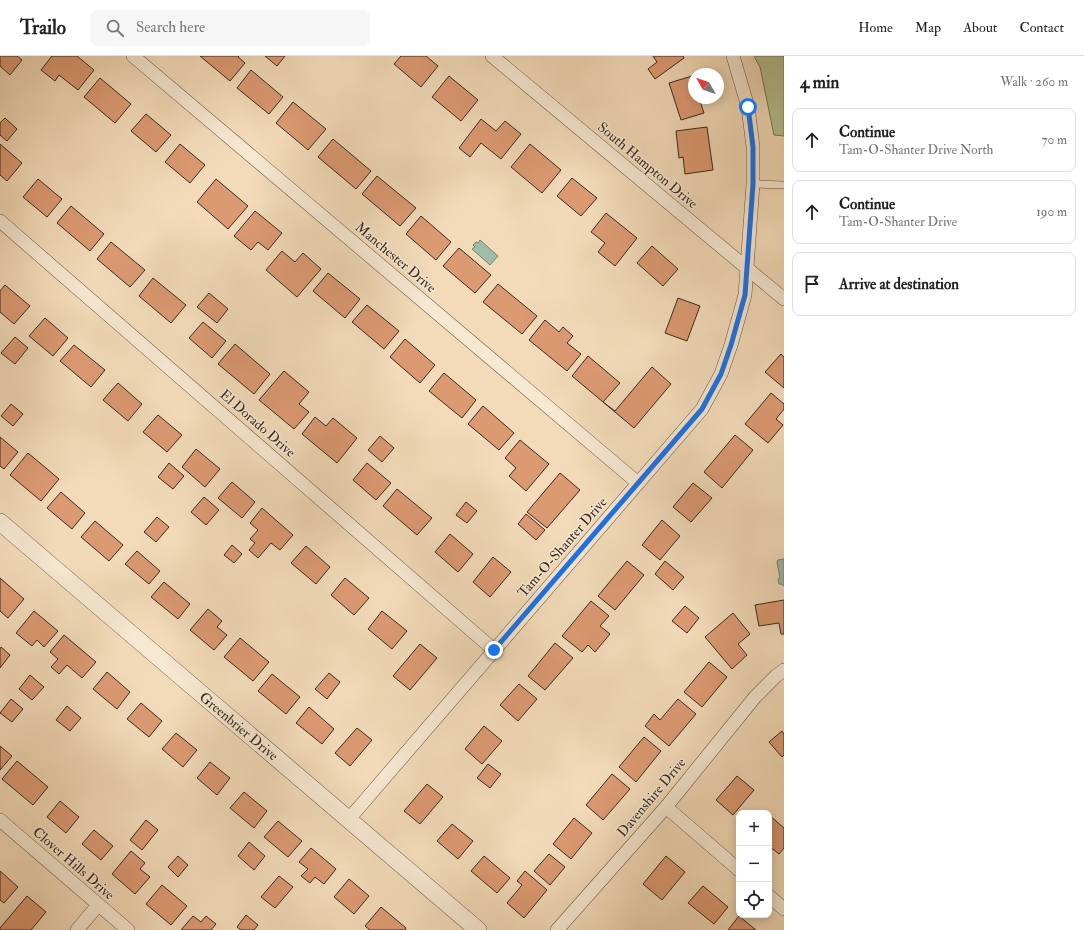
<!DOCTYPE html>
<html lang="en">
<head>
<meta charset="utf-8">
<style>
  body { margin:0; font-family:"IM FELL Double Pica",serif; background:#f6f6f6; color:#222 }
  .controls { position:absolute; right:12px; bottom:12px; display:grid; overflow:hidden; border-radius:8px; box-shadow:0 2px 10px #0003 }
  .controls button { width:36px; height:36px; display:grid; place-items:center; padding:0; border:0; border-bottom:1px solid #e0e0e0; background:#fff; color:#222; font:20px sans-serif }
  .compass { position:absolute; left:688px; top:12px; width:36px; height:36px; border-radius:50%; background:#fff; box-shadow:0 2px 10px #0003; rotate:310deg }
  .stop { position:absolute; width:12px; height:12px; margin:-9px; border:3px solid #1a73e8; border-radius:50%; background:#fff }
  .stop.end { background:#1a73e8; border-color:#fff; box-shadow:0 1px 4px #0008 }
  .list { margin:0; padding:0; list-style:none }
  h2 { display:flex; justify-content:space-between; align-items:center; height:52px; margin:0; padding:0 16px; font-size:17px }
  h2 small { font-size:13px; font-weight:400; color:#767676 }
  .list li { display:grid; grid-template-columns:26px 1fr auto; gap:12px; align-items:center; box-sizing:border-box; height:64px; margin:0 8px 8px; padding:0 8px; border:1px solid #e0e0e0; border-radius:8px }
  .list b { display:block; font-size:15px; white-space:nowrap }
  .list p { margin:0; font-size:13px; white-space:nowrap; color:#767676 }
  .list em { font-size:13px; font-style:normal; color:#767676 }
  .icon { flex:none; width:22px; height:22px; fill:none; stroke:currentColor; stroke-width:2; stroke-linecap:round; stroke-linejoin:round }
  .map { position:relative; flex:none; width:784px; height:874px; overflow:hidden }
  header { display:flex; align-items:center; gap:24px; box-sizing:border-box; height:56px; padding:0 20px; background:#fff; border-bottom:1px solid #e0e0e0 }
  header strong { font-size:19px }
  nav { display:flex; gap:22px; margin-inline-start:auto; font-size:14px }
  .search { width:280px; height:36px; background:#f6f6f6; display:flex; align-items:center; gap:10px; box-sizing:border-box; padding:0 14px; border-radius:8px; color:#767676; font-size:15px }
  main { display:flex }
  aside { flex:1; background:#fff }
  .map>svg:first-child { display:block }
  .green { fill:#b6c193; stroke:#77765a }
  .water { fill:#9dbcaa; stroke:#758273 }
  .building { fill:#dc9a73; stroke:#382a20 }
  .lines { fill:none; stroke-linecap:round; stroke-linejoin:round }
  .service-casing { stroke:#675646; stroke-width:8 }
  .minor-casing { stroke:#675646; stroke-width:14 }
  .tertiary-casing { stroke:#675646; stroke-width:18 }
  .service { stroke:#f7e8d2; stroke-width:7 }
  .minor { stroke:#f7e8d2; stroke-width:13 }
  .tertiary { stroke:#f7e8d2; stroke-width:17 }
  .route { stroke:#1a73e8; stroke-width:5 }
  .labels { text-anchor:middle; stroke-width:3; stroke-linejoin:round; paint-order:stroke }
  .street-label { font-size:14px; fill:#382a20; stroke:#f7e8d2 }
</style>
</head>
<body>
<header>
<strong>Trailo</strong>
<div class="search"><svg class="icon" aria-label="search" viewBox="0 0 24 24"><circle cx="10" cy="10" r="6"/><path d="M15 15l6 6"/></svg>Search here</div>
<nav><a>Home</a><a>Map</a><a>About</a><a>Contact</a></nav>
</header>
<main>
<div class="map">
<svg width="784" height="874" viewBox="0 0 784 874">
  <rect width="100%" height="100%" fill="#f3dbb9"/>
  <filter id="stains"><feTurbulence type="fractalNoise" baseFrequency=".005" numOctaves="4"/><feColorMatrix values="0 0 0 0 .2 0 0 0 0 .09 0 0 0 0 .02 0 0 0 .5 -.17"/></filter>
  <radialGradient id="worn" r=".72"><stop offset=".6" stop-color="#630" stop-opacity="0"/><stop offset="1" stop-color="#630" stop-opacity=".3"/></radialGradient>
  <path class="green" d="M754 0H784V80L774 79 760 11Z"/>
  <g class="water">
    <path d="M480 184 498 200 490 209 472 193 475 191 473 189 476 186 478 187Z"/>
    <path d="M784 503V530L781 528H779L778 523 780 522 777 506 778 504Z"/>
  </g>
  <g class="building">
    <path d="M0 0H17L22 4 10 19 0 10Z"/>
    <path d="M52 0H77L94 14 78 34 59 19 55 25 41 14Z"/>
    <path d="M200 0H239L238 1 245 7 230 25Z"/>
    <path d="M265 0H285L277 10Z"/>
    <path d="M401 0H426L438 10 421 31 394 8Z"/>
    <path d="M653 0H683L684 2 655 23 648 13 657 6Z"/>
    <path d="M251 14 283 41 269 58 237 32Z"/>
    <path d="M449 20 478 44 461 65 432 41Z"/>
    <path d="M692 20 694 26V42H699L704 57 681 64 669 27Z"/>
    <path d="M100 22 131 48 115 67 84 41Z"/>
    <path d="M293 46 326 73 308 94 276 67Z"/>
    <path d="M146 58 171 79 156 96 131 75Z"/>
    <path d="M5 62 17 73 7 85 0 79V67Z"/>
    <path d="M481 63 496 75 505 65 521 78 501 103 481 87 470 101 459 92Z"/>
    <path d="M707 71 713 114 685 118 683 101 679 102 676 75Z"/>
    <path d="M333 83 371 115 356 133 318 101Z"/>
    <path d="M0 88 22 107 7 125 0 119Z"/>
    <path d="M180 88 205 109 190 127 165 106Z"/>
    <path d="M530 88 561 114 542 137 511 111Z"/>
    <path d="M377 120 416 152 400 170 362 138Z"/>
    <path d="M572 122 597 142 581 160 557 140Z"/>
    <path d="M38 123 62 143 47 161 23 141Z"/>
    <path d="M216 123 248 150 228 173 197 146Z"/>
    <path d="M71 150 104 178 90 195 57 167Z"/>
    <path d="M255 155 282 177 268 194 258 186 251 194 234 180Z"/>
    <path d="M606 157 637 182 615 210 598 196 605 187 591 176Z"/>
    <path d="M421 160 451 186 436 204 406 178Z"/>
    <path d="M111 186 145 214 130 231 97 203Z"/>
    <path d="M652 190 678 213 663 230 637 207Z"/>
    <path d="M459 192 491 219 475 237 443 210Z"/>
    <path d="M282 195 295 206 303 197 321 213 297 241 266 214Z"/>
    <path d="M328 217 360 243 345 262 313 235Z"/>
    <path d="M153 222 186 249 171 267 139 240Z"/>
    <path d="M498 228 537 260 522 278 483 246Z"/>
    <path d="M5 229 30 250 14 268 0 256V235Z"/>
    <path d="M209 237 228 253 217 267 197 251Z"/>
    <path d="M678 242 700 250 687 285 665 277Z"/>
    <path d="M367 249 399 275 384 293 352 266Z"/>
    <path d="M45 262 68 282 53 300 29 280Z"/>
    <path d="M545 264 559 276 563 271 573 280 567 287 581 298 567 315 529 284Z"/>
    <path d="M203 266 226 285 212 302 189 282Z"/>
    <path d="M15 281 28 292 15 308 1 297Z"/>
    <path d="M405 283 435 309 420 327 390 301Z"/>
    <path d="M235 288 270 318 254 338 218 308Z"/>
    <path d="M74 289 105 314 91 331 60 305Z"/>
    <path d="M781 298 784 301V332L765 316Z"/>
    <path d="M588 300 620 327 603 346 615 355 652 311 671 328 634 372 572 320Z"/>
    <path d="M284 315 309 336 299 348 309 356 294 373 259 344Z"/>
    <path d="M444 317 476 344 462 362 429 335Z"/>
    <path d="M118 327 142 348 128 365 103 344Z"/>
    <path d="M771 337 784 348V353L776 363 783 369 768 387 745 368Z"/>
    <path d="M11 348 23 358 13 370 1 360Z"/>
    <path d="M483 350 514 377 499 394 468 368Z"/>
    <path d="M158 359 182 379 167 396 143 376Z"/>
    <path d="M315 361 326 370 333 362 357 382 337 407 302 378Z"/>
    <path d="M735 379 753 394 722 432 704 416Z"/>
    <path d="M380 380 394 392 382 406 368 394Z"/>
    <path d="M0 381 18 396 4 413 0 410Z"/>
    <path d="M520 384 549 408 526 435 509 420 516 412 505 402Z"/>
    <path d="M196 393 220 413 205 431 182 411Z"/>
    <path d="M28 397 59 423 41 445 10 419Z"/>
    <path d="M169 407 184 420 173 433 158 421Z"/>
    <path d="M367 407 391 427 376 444 353 424Z"/>
    <path d="M560 417 580 434 547 472 527 456Z"/>
    <path d="M232 426 255 446 242 462 218 442Z"/>
    <path d="M693 427 712 442 691 466 673 451Z"/>
    <path d="M397 433 432 462 417 479 383 450Z"/>
    <path d="M61 436 85 457 72 473 47 452Z"/>
    <path d="M204 441 219 454 206 469 191 456Z"/>
    <path d="M466 446 477 455 467 467 456 459Z"/>
    <path d="M262 452 293 479 280 494 271 487 258 502 249 494 255 487 250 483 258 474 250 467Z"/>
    <path d="M526 458 545 474 536 484 518 468Z"/>
    <path d="M157 461 169 471 156 486 144 476Z"/>
    <path d="M662 464 680 480 660 504 642 489Z"/>
    <path d="M95 465 123 489 109 505 81 481Z"/>
    <path d="M450 478 473 498 458 516 435 496Z"/>
    <path d="M232 489 242 498 234 507 224 499Z"/>
    <path d="M306 490 330 511 316 528 291 507Z"/>
    <path d="M137 495 160 515 149 528 125 508Z"/>
    <path d="M493 501 511 516 490 541 473 526Z"/>
    <path d="M627 505 644 519 615 554 598 540Z"/>
    <path d="M665 505 684 521 673 534 655 518Z"/>
    <path d="M0 522 24 543 8 562 0 555Z"/>
    <path d="M345 522 369 542 354 559 331 539Z"/>
    <path d="M164 526 190 548 178 563 151 541Z"/>
    <path d="M784 544V578H781L779 567 759 570 755 549Z"/>
    <path d="M591 545 609 560 600 570 610 578 595 596 588 589 582 596 562 580Z"/>
    <path d="M685 550 699 562 687 577 672 565Z"/>
    <path d="M208 553 222 565 217 571 227 579 214 594 190 574Z"/>
    <path d="M34 555 58 575 44 591 37 584 32 590 16 577Z"/>
    <path d="M382 555 407 575 392 593 368 573Z"/>
    <path d="M733 557 750 578 738 588 747 599 732 613 705 581Z"/>
    <path d="M64 579 96 606 82 622 67 609 59 618 51 611 58 603 50 596Z"/>
    <path d="M240 582 269 606 253 625 224 601Z"/>
    <path d="M555 587 573 602 545 634 528 620Z"/>
    <path d="M420 588 437 602 410 634 393 620Z"/>
    <path d="M1 591 10 599 0 612V593Z"/>
    <path d="M709 606 727 621 702 651 684 636Z"/>
    <path d="M107 616 130 636 117 653 93 633Z"/>
    <path d="M329 617 340 626 327 643 315 633Z"/>
    <path d="M272 618 300 641 286 658 258 635Z"/>
    <path d="M30 619 44 631 32 644 19 633Z"/>
    <path d="M519 628 537 643 518 665 500 649Z"/>
    <path d="M11 643 23 653 12 666 0 657Z"/>
    <path d="M678 643 696 658 669 690 645 670 654 658 660 664Z"/>
    <path d="M141 647 162 665 149 681 127 663Z"/>
    <path d="M67 650 81 662 70 675 56 664Z"/>
    <path d="M309 651 334 673 322 688 296 667Z"/>
    <path d="M484 670 502 685 482 708 465 693Z"/>
    <path d="M357 672 372 684 350 710 335 697Z"/>
    <path d="M782 675 784 678V699L782 701 769 686Z"/>
    <path d="M176 677 197 694 183 711 162 693Z"/>
    <path d="M644 681 661 695 636 726 619 711Z"/>
    <path d="M0 690 12 700 0 714Z"/>
    <path d="M17 705 48 731 33 749 2 723Z"/>
    <path d="M210 706 230 722 217 739 197 722Z"/>
    <path d="M488 708 501 718 490 732 477 722Z"/>
    <path d="M612 718 630 733 603 764 586 749Z"/>
    <path d="M737 720 754 734 733 759 716 744Z"/>
    <path d="M427 728 443 741 420 768 404 755Z"/>
    <path d="M244 736 267 755 254 772 230 752Z"/>
    <path d="M60 745 79 761 66 777 47 761Z"/>
    <path d="M769 759 784 772V792L779 798 769 790Z"/>
    <path d="M574 762 592 777 571 803 553 788Z"/>
    <path d="M146 764 158 774 142 794 130 784Z"/>
    <path d="M278 765 302 785 288 801 264 781Z"/>
    <path d="M452 768 473 785 458 803 437 785Z"/>
    <path d="M94 774 113 790 101 804 82 788Z"/>
    <path d="M249 786 265 800 254 814 238 800Z"/>
    <path d="M311 792 336 813 324 828 315 821 310 827 301 820 308 813 299 806Z"/>
    <path d="M131 795 145 807 140 813 150 821 135 838 112 818Z"/>
    <path d="M549 798 565 811 550 829 534 815Z"/>
    <path d="M178 800 188 809 178 821 168 811Z"/>
    <path d="M484 800 510 822 497 837 471 815Z"/>
    <path d="M666 800 685 816 662 844 643 828Z"/>
    <path d="M0 815 18 831 4 847 0 844Z"/>
    <path d="M525 815 547 834 524 862 507 847 522 829 517 825Z"/>
    <path d="M279 820 293 831 275 852 261 841Z"/>
    <path d="M349 823 369 840 354 858 334 841Z"/>
    <path d="M162 829 187 850 171 869 146 848Z"/>
    <path d="M703 830 728 851 714 868 688 847Z"/>
    <path d="M27 840 46 856 31 874H0V872Z"/>
    <path d="M381 851 406 872 405 874H370L365 870Z"/>
    <path d="M246 859 258 869 254 874H241L237 871Z"/>
    <path d="M193 860 201 866 206 860 216 868 211 874H181Z"/>
    <path d="M739 860 756 874H728Z"/>
  </g>
  <g class="lines">
    <g class="service-casing">
      <path id="service" d="M753 128 784 129"/>
    </g>
    <g class="minor-casing">
      <g id="minor">
        <path d="M133 0 638 427"/>
        <path d="M492 0 784 243"/>
        <path d="M0 165 494 594"/>
        <path d="M666 751 739 814"/>
        <path d="M349 763 702 353 721 318 731 289 745 239 753 128V91L748 51 733 0"/>
        <path d="M0 764 128 874"/>
        <path d="M769 840 784 853"/>
        <path d="M77 874 98 849"/>
        <path d="M557 874 666 751 755 641 776 620 784 614"/>
      </g>
    </g>
    <g class="tertiary-casing">
      <path id="tertiary" d="M0 466 478 874"/>
    </g>
    <use href="#service" class="service"/>
    <use href="#minor" class="minor"/>
    <use href="#tertiary" class="tertiary"/>
  </g>
  <g class="lines">
    <path class="route" d="M494 594 702 353 721 318 731 289 745 239 753 128V91L748 51"/>
  </g>
  <g class="labels">
    <g class="street-label">
      <text transform="translate(648 109) rotate(40)" y="5">South Hampton Drive</text>
      <text transform="translate(396 201) rotate(40)" y="5">Manchester Drive</text>
      <text transform="translate(258 367) rotate(41)" y="5">El Dorado Drive</text>
      <text transform="translate(562 491) rotate(-49)" y="5">Tam-O-Shanter Drive</text>
      <text transform="translate(239 670) rotate(40)" y="5">Greenbrier Drive</text>
      <text transform="translate(651 741) rotate(-50)" y="5">Davenshire Drive</text>
      <text transform="translate(74 807) rotate(41)" y="5">Clover Hills Drive</text>
    </g>
  </g>
  <rect width="100%" height="100%" filter="url(#stains)"/>
  <rect width="100%" height="100%" fill="url(#worn)"/>
</svg>
<div class="controls">
<button>+</button>
<button>−</button>
<button><svg class="icon" aria-label="locate" viewBox="0 0 24 24"><circle cx="12" cy="12" r="6"/><path d="M12 2v4M12 18v4M2 12h4M18 12h4"/></svg></button>
</div>
<svg class="compass" viewBox="-18 -18 36 36"><path d="M0-13l5 13h-10z" fill="#e53935"/><path d="M0 13l5-13h-10z" fill="#767676"/></svg>
<div class="stop" style="left:748px;top:51px"></div>
<div class="stop end" style="left:494px;top:594px"></div>
</div>
<aside>
<h2>4 min<small>Walk · 260 m</small></h2>
<ul class="list">
<li><svg class="icon" aria-label="ahead" viewBox="0 0 24 24"><path d="M12 20V5M6 11l6-6 6 6"/></svg><div><b>Continue</b><p>Tam-O-Shanter Drive North</p></div><em>70 m</em></li>
<li><svg class="icon" aria-label="ahead" viewBox="0 0 24 24"><path d="M12 20V5M6 11l6-6 6 6"/></svg><div><b>Continue</b><p>Tam-O-Shanter Drive</p></div><em>190 m</em></li>
<li><svg class="icon" aria-label="arrive" viewBox="0 0 24 24"><path d="M6 21V4h12l-3 4 3 4H6"/></svg><div><b>Arrive at destination</b></div></li>
</ul>
</aside>
</main>
</body>
</html>
